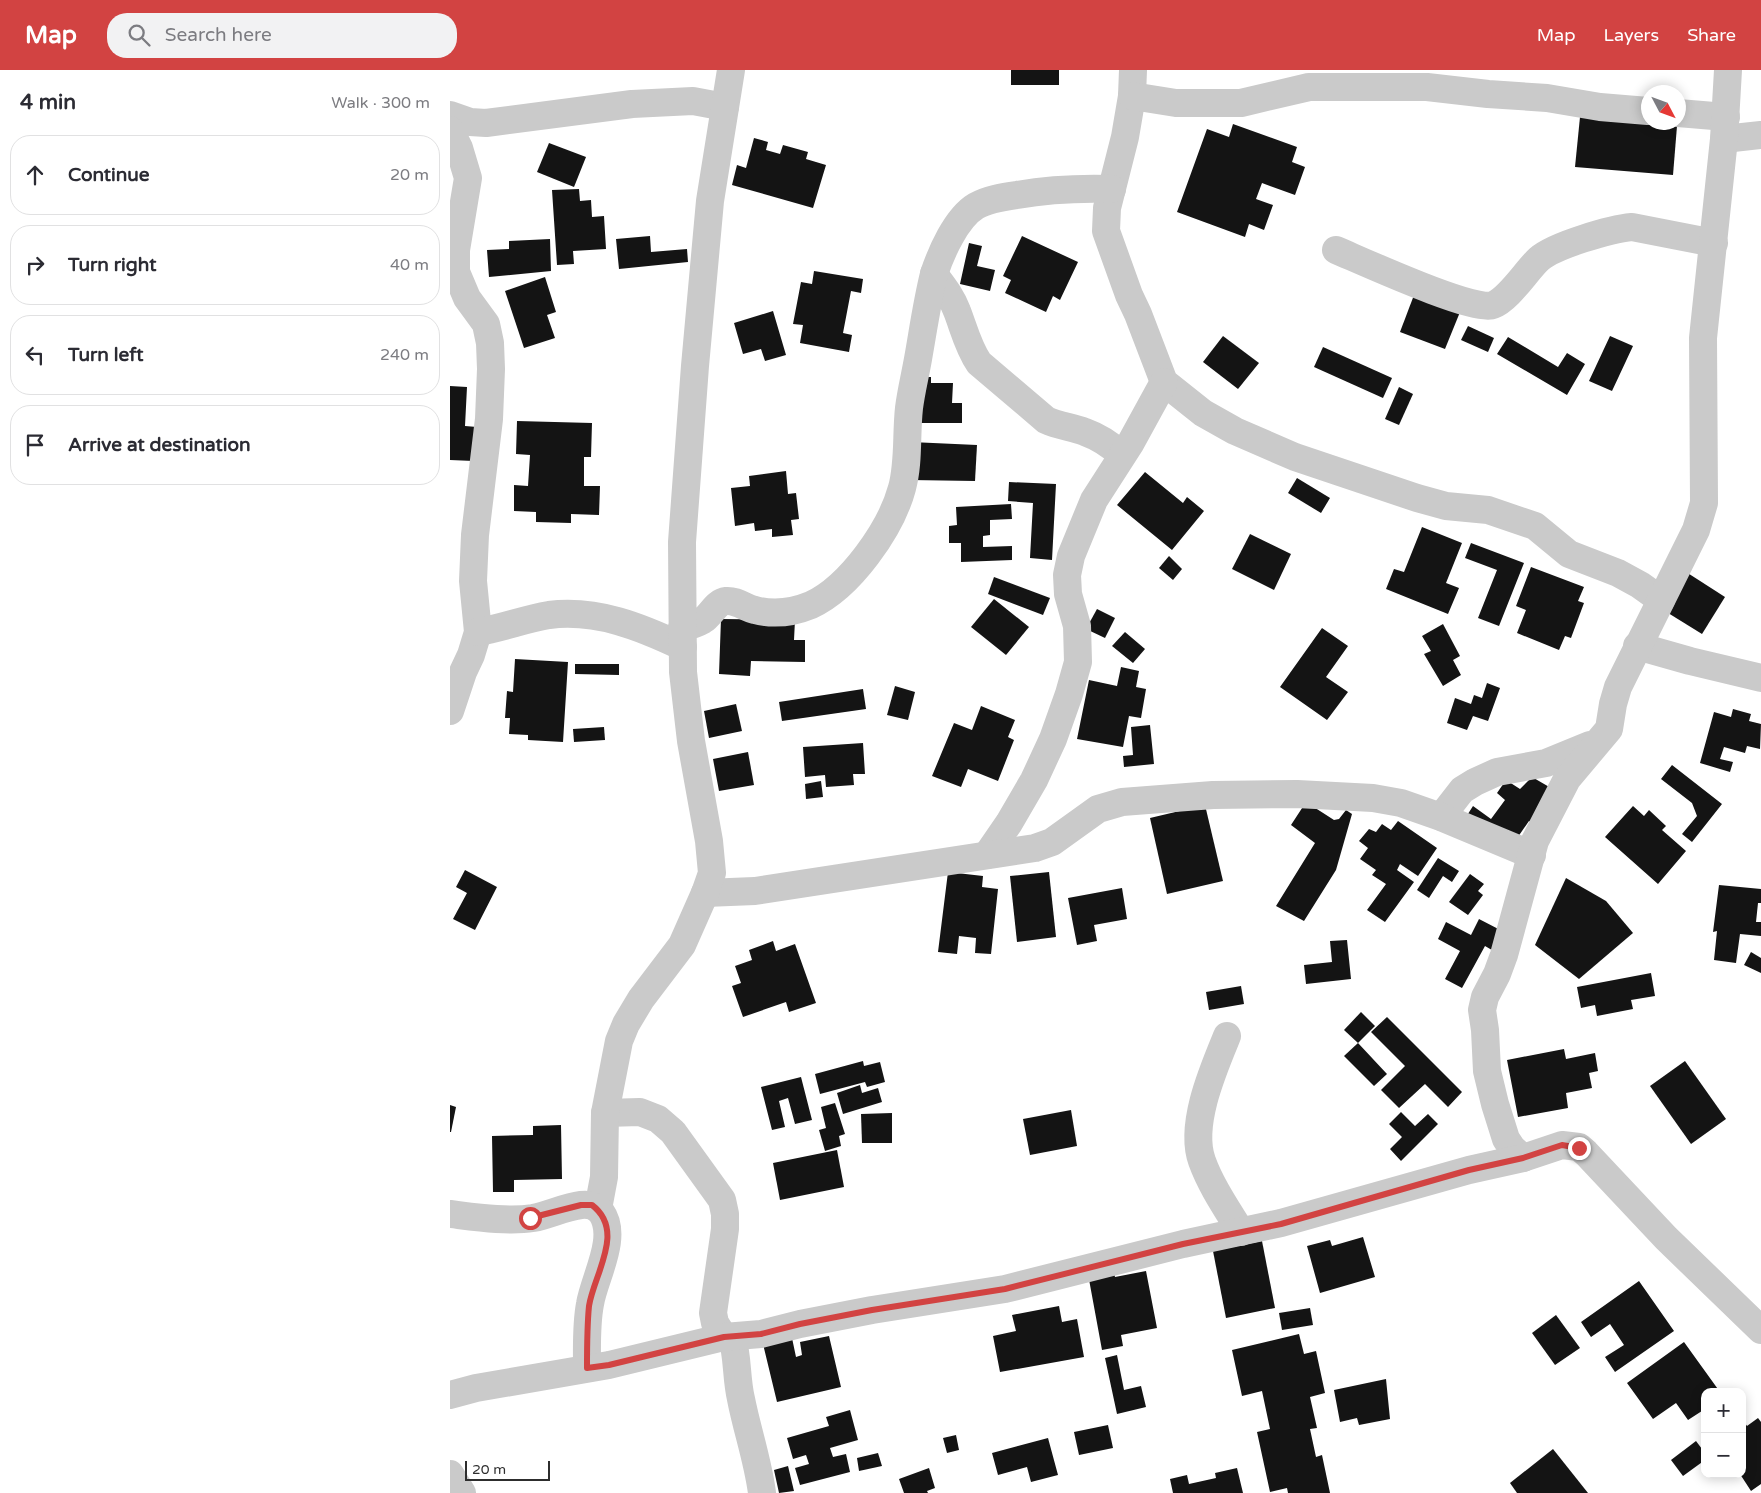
<!DOCTYPE html>
<html lang="en">
<head>
<meta charset="utf-8">
<style>
  body { margin:0; font-family:"Varela Round",sans-serif; background:#f2f2f3; color:#2b2b33 }
  .controls { position:absolute; right:15px; bottom:15px; display:grid; overflow:hidden; border-radius:10px; box-shadow:0 2px 12px #0003 }
  .controls button { width:45px; height:45px; display:grid; place-items:center; padding:0; border:0; border-bottom:1px solid #e1e1e2; background:#fff; color:#2b2b33; font:25px sans-serif }
  .compass { position:absolute; left:1191px; top:15px; width:45px; height:45px; border-radius:50%; background:#fff; box-shadow:0 2px 12px #0003; rotate:131deg }
  .scale { position:absolute; left:15px; bottom:12px; width:85px; box-sizing:border-box; padding-left:5px; border:2px solid #2d2d2d; border-top:0; font-size:14px; line-height:18px; white-space:nowrap; color:#2d2d2d; -webkit-text-stroke:4px #fff; paint-order:stroke }
  .stop { position:absolute; width:15px; height:15px; margin:-11px; border:4px solid #d24342; border-radius:50%; background:#fff }
  .stop.end { background:#d24342; border-color:#fff; box-shadow:0 1px 5px #0008 }
  .list { margin:0; padding:0; list-style:none }
  h2 { display:flex; justify-content:space-between; align-items:center; height:65px; margin:0; padding:0 20px; font-size:21px }
  h2 small { font-size:16px; font-weight:400; color:#7c7c81 }
  .list li { display:grid; grid-template-columns:32px 1fr auto; gap:15px; align-items:center; box-sizing:border-box; height:80px; margin:0 10px 10px; padding:0 10px; border:1px solid #e1e1e2; border-radius:20px }
  .list b { display:block; font-size:19px; white-space:nowrap }
  .list em { font-size:16px; font-style:normal; color:#7c7c81 }
  .icon { flex:none; width:28px; height:28px; fill:none; stroke:currentColor; stroke-width:2; stroke-linecap:round; stroke-linejoin:round }
  .map { position:relative; flex:none; width:1311px; height:1423px; overflow:hidden }
  header { display:flex; align-items:center; gap:30px; box-sizing:border-box; height:70px; padding:0 25px; background:#d24342; color:#fff }
  header strong { font-size:24px }
  nav { display:flex; gap:28px; margin-inline-start:auto; font-size:18px }
  .search { width:350px; height:45px; background:#f2f2f3; display:flex; align-items:center; gap:12px; box-sizing:border-box; padding:0 18px; border-radius:20px; color:#7c7c81; font-size:19px }
  main { display:flex }
  aside { flex:1; background:#fff }
  .map>svg:first-child { display:block }
  .building { fill:#141414 }
  .lines { fill:none; stroke-linecap:round; stroke-linejoin:round }
  .minor { stroke:#cacaca; stroke-width:28 }
  .route { stroke:#d24342; stroke-width:6 }
</style>
</head>
<body>
<header>
<strong>Map</strong>
<div class="search"><svg class="icon" aria-label="search" viewBox="0 0 24 24"><circle cx="10" cy="10" r="6"/><path d="M15 15l6 6"/></svg>Search here</div>
<nav><a>Map</a><a>Layers</a><a>Share</a></nav>
</header>
<main>
<aside>
<h2>4 min<small>Walk · 300 m</small></h2>
<ul class="list">
<li><svg class="icon" aria-label="ahead" viewBox="0 0 24 24"><path d="M12 20V5M6 11l6-6 6 6"/></svg><div><b>Continue</b></div><em>20 m</em></li>
<li><svg class="icon" aria-label="right" viewBox="0 0 24 24"><path d="M7 20v-9h11M14 6l5 5-5 5"/></svg><div><b>Turn right</b></div><em>40 m</em></li>
<li><svg class="icon" aria-label="left" viewBox="0 0 24 24"><path d="M17 20v-9H6M10 6l-5 5 5 5"/></svg><div><b>Turn left</b></div><em>240 m</em></li>
<li><svg class="icon" aria-label="arrive" viewBox="0 0 24 24"><path d="M6 21V4h12l-3 4 3 4H6"/></svg><div><b>Arrive at destination</b></div></li>
</ul>
</aside>
<div class="map">
<svg width="1311" height="1423" viewBox="0 0 1311 1423">
  <rect width="100%" height="100%" fill="#fff"/>
  <g class="building">
    <rect x="561" y="0" width="48" height="15"/>
    <path d="M1130 47 1227 56 1223 105 1125 97Z"/>
    <path d="M783 54 847 77 842 92 855 97 845 125 812 113 806 129 823 135 814 160 799 154 795 167 727 142 757 59 779 67Z"/>
    <path d="M304 68 318 72 316 80 330 84 333 75 358 82 356 89 376 95 363 138 282 115 287 95 296 98Z"/>
    <path d="M99 73 136 87 124 117 87 102Z"/>
    <path d="M129 119 130 131 141 130 142 147 154 146 156 179 123 181 124 194 107 195 102 120Z"/>
    <path d="M200 166 201 182 237 179 238 192 169 199 166 169Z"/>
    <path d="M572 166 628 192 610 230 603 226 596 242 555 223 561 210 553 206Z"/>
    <path d="M100 169 101 201 39 207 37 180 59 179V171Z"/>
    <path d="M519 173 532 176 527 196 545 200 540 221 510 214Z"/>
    <path d="M364 201 413 209 411 223 401 221 393 263 402 265 399 282 350 273 353 255 343 254 351 212 362 214Z"/>
    <path d="M95 207 106 242 97 245 105 268 74 278 55 221Z"/>
    <path d="M964 225 1010 242 995 279 950 262Z"/>
    <path d="M323 241 336 285 315 291 311 279 293 284 284 253Z"/>
    <path d="M1018 256 1044 268 1038 282 1011 270Z"/>
    <path d="M773 266 809 293 788 319 753 292Z"/>
    <path d="M1160 266 1183 276 1162 321 1139 311Z"/>
    <path d="M1058 267 1108 297 1117 283 1135 294 1117 325 1047 284Z"/>
    <path d="M873 277 942 308 933 328 864 297Z"/>
    <path d="M466 307H481V313H503L502 333H512V353H465Z"/>
    <path d="M0 316 17 317 15 356 27 357 24 391 0 390Z"/>
    <path d="M949 317 963 324 949 355 935 349Z"/>
    <path d="M67 351 142 353 141 387H134V416H150L149 445 121 444V453L86 452V442L64 441V415L78 416 80 385 66 384Z"/>
    <path d="M461 372 527 375 525 411 460 410Z"/>
    <path d="M336 401 338 424 346 423 349 449 341 450 343 465 322 467V459L305 461 304 453 285 456 281 418 300 416 299 406Z"/>
    <path d="M695 402 733 433 737 427 754 441 722 480 667 435Z"/>
    <path d="M847 408 880 428 871 443 838 423Z"/>
    <path d="M559 412 606 414 602 490 580 488 583 433 558 431Z"/>
    <path d="M561 434 562 449 540 450V465L533 466V477L562 476V490L511 492V473H499V456L507 455 506 437Z"/>
    <path d="M972 457 1012 473 996 513 1009 518 998 544 936 519 944 499 954 502Z"/>
    <path d="M800 464 841 484 824 520 782 499Z"/>
    <path d="M1021 473 1074 493 1049 556 1028 548 1047 500 1015 488Z"/>
    <path d="M719 486 732 499 723 510 709 498Z"/>
    <path d="M1081 497 1134 517 1128 531 1134 533 1121 568 1115 566 1109 580 1067 563 1076 540 1066 536Z"/>
    <path d="M1233 500 1275 527 1252 564 1210 538Z"/>
    <path d="M544 507 600 528 593 545 538 524Z"/>
    <path d="M544 529 579 557 556 585 521 557Z"/>
    <path d="M647 539 665 548 655 568 636 559Z"/>
    <path d="M271 549 345 550 344 570H355V592L301 591 300 606 269 604Z"/>
    <path d="M993 554 1010 586 1003 590 1011 605 993 616 974 584 981 581 972 566Z"/>
    <path d="M872 558 898 576 876 607 898 622 877 650 830 617Z"/>
    <path d="M675 562 695 579 683 593 662 576Z"/>
    <path d="M65 589 118 592 113 672 78 670V665L59 664 60 648H55L57 621 63 622Z"/>
    <path d="M125 594H169V605L125 604Z"/>
    <path d="M671 597 689 601 686 617 696 619 691 648 679 646 673 677 627 669 639 610 667 616Z"/>
    <path d="M1037 613 1050 618 1038 651 1023 646 1017 660 997 653 1005 628 1021 634 1024 625 1032 628Z"/>
    <path d="M445 616 465 622 458 650 437 645Z"/>
    <path d="M413 619 416 639 332 651 329 632Z"/>
    <path d="M286 634 292 661 259 668 254 641Z"/>
    <path d="M531 636 565 650 558 667 564 670 548 711 518 699 511 717 482 706 504 653 522 660Z"/>
    <path d="M1283 639 1301 644 1299 651 1311 654 1310 679 1297 676 1295 683 1274 677 1270 689 1283 692 1280 702 1250 693 1264 642 1281 647Z"/>
    <path d="M700 655 704 694 674 697 673 686 683 685 681 657Z"/>
    <path d="M154 657 155 670 124 672 123 659Z"/>
    <path d="M413 673 415 704H403L404 715 376 717 375 705 355 707 353 677Z"/>
    <path d="M298 682 304 715 269 721 263 689Z"/>
    <path d="M1222 695 1272 734 1242 772 1232 764 1247 746 1242 733 1211 709Z"/>
    <path d="M1082 707 1101 718 1086 756 1079 751 1063 774 1016 747 1023 736 1041 749 1055 730 1047 723 1056 710 1070 719Z"/>
    <path d="M371 711 373 727 356 729 355 714Z"/>
    <path d="M856 732 884 750 889 749 896 740 902 744 886 800 854 851 826 836 865 773 841 755Z"/>
    <path d="M755 735 773 811 717 824 700 748Z"/>
    <path d="M1183 736 1194 746 1199 740 1216 756 1212 760 1236 781 1208 814 1155 767Z"/>
    <path d="M948 751 987 778 968 806 950 794 947 800 964 812 935 852 917 840 936 814 922 805 926 800 910 789 918 778 909 771 919 759 926 762 932 754 941 760Z"/>
    <path d="M988 788 1009 801 1002 812 993 806 979 828 967 820Z"/>
    <path d="M15 800 47 817 25 860 3 849 17 823 6 817Z"/>
    <path d="M498 802 533 806 532 817 548 819 541 884 525 883 526 868 509 866 507 884 488 882Z"/>
    <path d="M599 802 606 867 567 872 560 806Z"/>
    <path d="M1020 804 1034 814 1028 821 1033 825 1018 845 999 832Z"/>
    <path d="M1116 808 1156 831 1183 863 1129 909 1085 875Z"/>
    <path d="M1269 815 1311 819V833H1308L1306 852H1311V866L1290 864 1286 893 1264 890 1267 861 1263 862Z"/>
    <path d="M672 818 677 849 644 855 647 871 627 875 618 828Z"/>
    <path d="M1029 849 1058 864 1047 883 1035 876 1012 918 995 909 1010 881 988 869 996 852 1021 865Z"/>
    <path d="M897 870 901 909 856 914 854 895 882 892 880 871Z"/>
    <path d="M323 871 326 881 345 874 366 933 339 942 336 932 293 947 282 916 291 913 285 896 302 890 299 880Z"/>
    <path d="M1301 882 1311 888V903L1294 895Z"/>
    <path d="M1201 903 1205 926 1181 930 1183 939 1147 946 1145 935 1131 938 1127 917Z"/>
    <path d="M791 916 794 934 759 940 756 922Z"/>
    <path d="M911 942 925 956 908 973 894 960Z"/>
    <path d="M937 947 1012 1022 998 1037 975 1014 949 1038 931 1020 955 996 921 962Z"/>
    <path d="M908 973 937 1004 924 1016 894 986Z"/>
    <path d="M1114 979 1116 989 1145 983 1148 1001 1139 1003 1142 1018 1116 1023 1118 1038 1068 1047 1057 990Z"/>
    <path d="M413 991 414 996 430 992 435 1012 417 1017 415 1012 370 1024 365 1004Z"/>
    <path d="M1235 991 1276 1049 1241 1074 1200 1016Z"/>
    <path d="M351 1007 362 1050 345 1054 338 1028 329 1031 335 1057 322 1060 311 1017Z"/>
    <path d="M410 1015 412 1023 428 1018 432 1032 393 1044 387 1023Z"/>
    <path d="M385 1033 395 1064 389 1066 391 1076 375 1081 369 1060 376 1058 371 1037Z"/>
    <path d="M0 1035 6 1037 1 1062H0Z"/>
    <path d="M621 1040 627 1076 580 1085 573 1049Z"/>
    <path d="M951 1042 965 1056 978 1044 988 1054 951 1091 940 1079 952 1067 939 1054Z"/>
    <path d="M442 1043V1073H412L411 1044Z"/>
    <path d="M111 1055 112 1109 64 1110V1122H43L42 1066 83 1065V1056Z"/>
    <path d="M387 1080 394 1117 330 1130 323 1093Z"/>
    <path d="M913 1167 925 1207 870 1223 857 1176 880 1170 882 1176Z"/>
    <path d="M812 1171 825 1238 776 1248 763 1181Z"/>
    <path d="M663 1199 665 1207 696 1201 707 1258 671 1265 673 1276 652 1280 638 1204Z"/>
    <path d="M1189 1211 1224 1261 1165 1302 1155 1287 1174 1275 1160 1254 1141 1267 1131 1252Z"/>
    <path d="M609 1236 612 1252 627 1249 634 1287 550 1302 543 1266 566 1261 562 1245Z"/>
    <path d="M860 1238 863 1255 832 1260 829 1243Z"/>
    <path d="M1106 1245 1130 1278 1105 1295 1082 1263Z"/>
    <path d="M849 1264 854 1284 866 1281 875 1323 860 1327 867 1358 860 1359 866 1387 872 1385 880 1423H838L837 1418 820 1422 807 1362 820 1359 812 1321 792 1326 782 1280Z"/>
    <path d="M379 1266 391 1317 327 1332 313 1274 342 1268 346 1287 352 1285 350 1272Z"/>
    <path d="M1234 1272 1270 1322H1255V1339L1238 1350 1226 1333 1203 1349 1177 1313Z"/>
    <path d="M667 1285 674 1320 691 1316 696 1337 667 1344 655 1288Z"/>
    <path d="M936 1309 940 1349 909 1355 907 1348 890 1352 884 1320Z"/>
    <path d="M400 1340 408 1370 380 1378 383 1387 396 1384 400 1402 350 1415 345 1398 359 1394 356 1385 343 1389 337 1368 379 1356 376 1347Z"/>
    <path d="M1308 1348 1311 1352V1414L1301 1421 1290 1404H1292V1349L1297 1356Z"/>
    <path d="M658 1355 663 1378 629 1385 624 1362Z"/>
    <path d="M506 1365 509 1380 497 1383 493 1368Z"/>
    <path d="M598 1368 608 1405 581 1412 577 1397 548 1405 542 1383Z"/>
    <path d="M1246 1371 1255 1383V1390L1233 1406 1221 1390Z"/>
    <path d="M1103 1379 1138 1423H1067L1060 1413Z"/>
    <path d="M428 1383 432 1396 409 1401 407 1388Z"/>
    <path d="M338 1396 344 1421 329 1423 324 1400Z"/>
    <path d="M479 1398 485 1418 477 1421 478 1423H454L449 1409Z"/>
    <path d="M787 1398 793 1423H723L720 1409 737 1405 739 1414 766 1408 765 1403Z"/>
  </g>
  <g class="lines">
    <g class="minor">
      <path d="M683 0 682 26 675 67 657 138 656 161 679 225 688 244 714 312 753 343 785 361 845 387 967 428 996 436 1038 440 1085 456 1119 484 1168 503 1190 515 1211 530"/>
      <path d="M682 26 726 33H791L859 17H977L1038 24 1097 28 1150 37 1198 41"/>
      <path d="M1228 43 1276 47"/>
      <path d="M0 45 20 52 36 53 182 34 243 31 275 37"/>
      <path d="M0 60 9 78 18 108 6 180V202L17 228 36 254 40 273 41 299 39 349 25 465 23 511 28 562 21 585 13 602 0 641"/>
      <path d="M1274 69 1311 65"/>
      <path d="M886 180C910 190 1025 243 1043 235 1059 229 1076 201 1089 189 1105 175 1161 159 1182 157L1264 173"/>
      <path d="M484 204C493 216 502 227 507 241 514 259 518 277 529 293L596 350C609 356 622 357 635 362 649 367 661 375 672 385"/>
      <path d="M232 558C239 556 246 554 253 550 261 545 266 532 276 531 286 530 296 538 305 540 324 545 344 542 361 535 400 517 441 459 452 418 459 392 456 365 459 338 461 322 465 306 468 289 473 261 477 232 484 204 491 183 506 148 526 136 538 129 553 127 567 125 600 119 628 118 662 119"/>
      <path d="M28 562C52 558 75 549 99 545 147 539 191 557 233 577"/>
      <path d="M1187 576 1240 591 1311 608"/>
      <path d="M991 747 1012 720 1025 712 1047 702 1096 693 1140 675"/>
      <path d="M537 785 559 753 584 710 603 669 619 624 628 592 627 556 618 524 617 505 621 486 644 430 680 374 714 312"/>
      <path d="M255 823 305 821 585 778 602 772 648 739 672 732 763 725 847 724 923 728 951 733 991 747 1082 785"/>
      <path d="M777 966C763 1000 739 1055 752 1091 761 1116 777 1139 791 1162"/>
      <path d="M155 1043 190 1042 208 1049 223 1062 272 1130 275 1144V1159L263 1243 265 1253 274 1267"/>
      <path d="M1073 1088 1062 1078 1056 1069 1045 1034 1037 1001 1035 960 1032 940 1035 927 1047 904 1054 885 1085 771 1117 709 1159 659 1163 634 1168 617 1246 460 1254 433 1253 268 1274 69 1278 0"/>
      <path d="M148 1139 154 1107 155 1043 169 971 176 954 191 929 232 875 255 823 262 803 259 771 241 671 233 602 232 472 245 296 260 131 281 0"/>
      <path d="M0 1144C25 1147 58 1152 83 1148 99 1145 115 1137 131 1135 139 1134 146 1136 151 1142 169 1167 144 1208 140 1234 136 1255 137 1276 137 1298"/>
      <path d="M282 1267C288 1287 286 1308 291 1329 297 1360 308 1391 312 1423"/>
      <path d="M0 1325 26 1318 159 1295 274 1267 311 1264 350 1254 422 1240 555 1219 733 1174 831 1153 1019 1100 1073 1088 1112 1075 1129 1077 1136 1083 1216 1168 1311 1260"/>
      <path d="M0 1404 12 1423"/>
    </g>
  </g>
  <g class="lines">
    <path class="route" d="M80 1148 131 1135H142C176 1161 144 1204 139 1236 137 1256 137 1277 137 1298L159 1295 274 1267 311 1264 350 1254 422 1240 555 1219 733 1174 831 1154 1019 1100 1073 1088 1112 1075 1129 1078"/>
  </g>
</svg>
<div class="controls">
<button>+</button>
<button>−</button>
</div>
<svg class="compass" viewBox="-18 -18 36 36"><path d="M0-13l5 13h-10z" fill="#e53935"/><path d="M0 13l5-13h-10z" fill="#7c7c81"/></svg>
<div class="scale">20 m</div>
<div class="stop" style="left:80px;top:1148px"></div>
<div class="stop end" style="left:1129px;top:1078px"></div>
</div>
</main>
</body>
</html>
